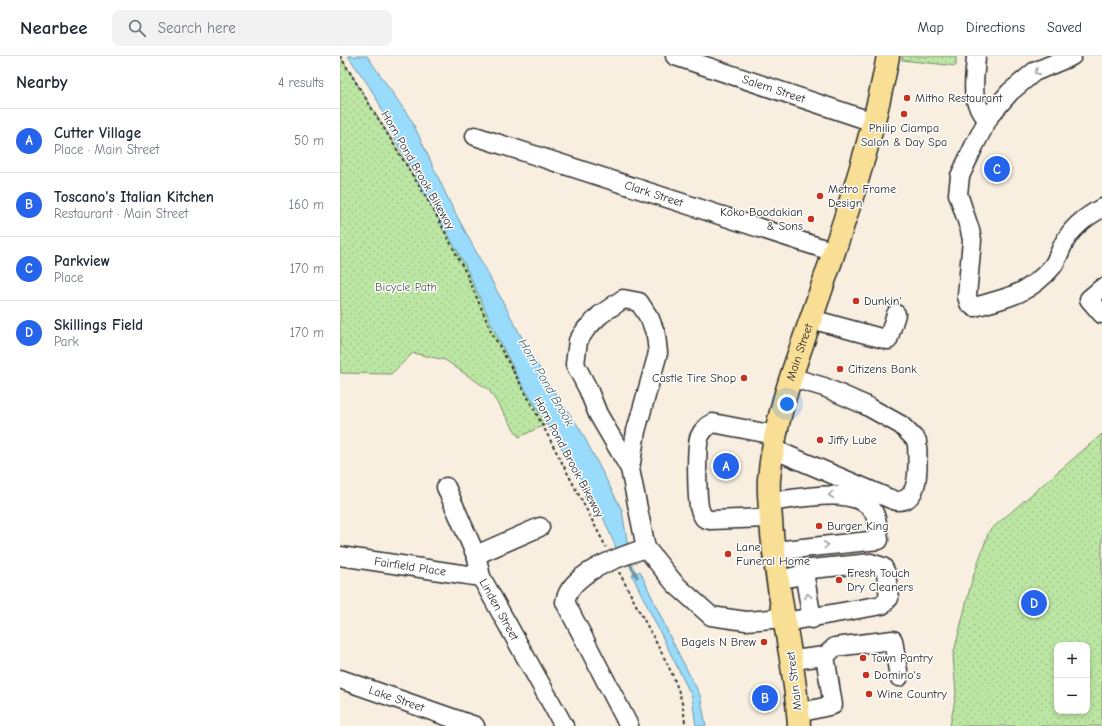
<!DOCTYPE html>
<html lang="en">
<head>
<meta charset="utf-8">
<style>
  body { margin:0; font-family:"Comic Neue",sans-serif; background:#f2f2f3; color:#1f2937 }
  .controls { position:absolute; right:12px; bottom:12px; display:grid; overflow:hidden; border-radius:8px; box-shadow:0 2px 6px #0003 }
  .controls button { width:36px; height:36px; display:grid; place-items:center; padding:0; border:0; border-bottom:1px solid #e0e1e3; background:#fff; color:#1f2937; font:20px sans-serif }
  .you { position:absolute; left:447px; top:348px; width:14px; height:14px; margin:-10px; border:3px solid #fff; border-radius:50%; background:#1a73e8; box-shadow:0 0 0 6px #1a73e833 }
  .badge { display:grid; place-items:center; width:26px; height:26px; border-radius:50%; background:#2563eb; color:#fff; font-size:13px; font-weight:700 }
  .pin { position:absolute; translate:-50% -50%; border:2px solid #fff; box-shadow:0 1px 4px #0006 }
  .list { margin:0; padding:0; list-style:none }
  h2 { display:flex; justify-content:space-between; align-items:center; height:52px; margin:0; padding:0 16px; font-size:17px }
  h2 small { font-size:13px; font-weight:400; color:#747a83 }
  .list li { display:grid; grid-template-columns:26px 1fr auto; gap:12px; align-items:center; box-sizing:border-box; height:64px; padding:0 16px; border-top:1px solid #e0e1e3 }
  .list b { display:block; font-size:15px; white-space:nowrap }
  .list p { margin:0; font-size:13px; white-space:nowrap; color:#747a83 }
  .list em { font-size:13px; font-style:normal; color:#747a83 }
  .icon { flex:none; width:22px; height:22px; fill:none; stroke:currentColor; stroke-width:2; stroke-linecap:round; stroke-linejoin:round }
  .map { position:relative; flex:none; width:762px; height:670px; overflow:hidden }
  header { display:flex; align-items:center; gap:24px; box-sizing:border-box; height:56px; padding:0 20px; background:#fff; border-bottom:1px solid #e0e1e3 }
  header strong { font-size:19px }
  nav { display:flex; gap:22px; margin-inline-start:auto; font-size:14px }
  .search { width:280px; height:36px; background:#f2f2f3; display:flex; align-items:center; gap:10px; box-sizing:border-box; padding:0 14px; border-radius:8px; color:#747a83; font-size:15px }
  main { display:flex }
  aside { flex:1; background:#fff }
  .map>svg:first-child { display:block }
  .park { fill:url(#park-dots); stroke:#748867; fill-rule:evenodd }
  .water { fill:#99dbfb; stroke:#6d95a8 }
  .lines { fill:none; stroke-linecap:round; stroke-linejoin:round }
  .stream { stroke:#6d95a8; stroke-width:3.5 }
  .minor-casing { stroke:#2b2b2b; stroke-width:21 }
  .major-casing { stroke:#2b2b2b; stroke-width:25 }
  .path { stroke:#2b2b2b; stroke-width:2; stroke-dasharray:3 3; stroke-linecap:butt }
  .minor { stroke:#fff; stroke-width:18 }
  .major { stroke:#f9df96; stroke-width:22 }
  .oneway { stroke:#a0a0a0 }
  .poi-dot { fill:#c8321e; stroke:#fff; stroke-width:1.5 }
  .labels { text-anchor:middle; stroke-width:3; stroke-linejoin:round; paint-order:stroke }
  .street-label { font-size:12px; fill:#2b2b2b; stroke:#fff }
  .poi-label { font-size:12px; fill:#2b2b2b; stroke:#fff; text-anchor:start }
  .park-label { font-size:12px; fill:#4f5a49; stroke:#fff }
  .water-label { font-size:13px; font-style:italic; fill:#4c6069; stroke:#fff }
</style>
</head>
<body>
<header>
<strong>Nearbee</strong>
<div class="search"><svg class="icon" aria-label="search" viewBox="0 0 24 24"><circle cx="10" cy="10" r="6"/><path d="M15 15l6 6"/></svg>Search here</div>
<nav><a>Map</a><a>Directions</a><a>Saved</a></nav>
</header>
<main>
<aside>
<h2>Nearby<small>4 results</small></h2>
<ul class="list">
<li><span class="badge">A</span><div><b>Cutter Village</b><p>Place · Main Street</p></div><em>50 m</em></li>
<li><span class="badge">B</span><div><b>Toscano's Italian Kitchen</b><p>Restaurant · Main Street</p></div><em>160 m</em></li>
<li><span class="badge">C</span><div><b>Parkview</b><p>Place</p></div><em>170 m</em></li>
<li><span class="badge">D</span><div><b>Skillings Field</b><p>Park</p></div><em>170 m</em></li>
</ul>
</aside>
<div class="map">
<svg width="762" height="670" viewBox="0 0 762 670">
  <defs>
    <pattern id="park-dots" width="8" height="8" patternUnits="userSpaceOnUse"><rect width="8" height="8" fill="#bce6a3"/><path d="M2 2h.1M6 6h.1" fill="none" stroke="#a2c58c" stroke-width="1.8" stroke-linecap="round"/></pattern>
  </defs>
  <rect width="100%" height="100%" fill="#f8efe1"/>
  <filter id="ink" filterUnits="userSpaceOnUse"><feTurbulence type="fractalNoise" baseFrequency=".025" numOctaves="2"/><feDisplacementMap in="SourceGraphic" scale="8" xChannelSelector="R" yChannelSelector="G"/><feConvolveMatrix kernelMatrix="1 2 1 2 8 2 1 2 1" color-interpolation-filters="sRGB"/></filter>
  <g filter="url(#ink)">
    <g class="park">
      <path d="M0 0 145 235 226 359 179 381 149 334 105 304 73 297 51 318 0 317Z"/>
      <path d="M562 0H616V10L562 4Z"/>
      <path d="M762 378V670H610L616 638 613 600 632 524 649 475ZM717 589H747V655H717Z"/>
    </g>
    <g class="water">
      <path d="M8 0H27L72 65 110 147 180 278 206 324 240 373 282 454 288 491 277 494 259 452 180 325 156 278 125 209 49 73 40 49 29 30Z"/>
      <path d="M300 515 331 583 360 639 366 670H356L352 641 292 519Z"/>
    </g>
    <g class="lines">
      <path class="stream" d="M288 504 297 521"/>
      <g class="minor-casing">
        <g id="minor">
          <path id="s1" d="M335 0 533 66"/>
          <path d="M636 0C635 25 628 45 648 63"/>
          <path d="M732 0 694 16 670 36 650 59 634 90 620 120 618 138 630 174 632 184 627 240 629 247 634 251C667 242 689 238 712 211 717 205 720 194 724 187 732 171 747 160 762 152"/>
          <path id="s2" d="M135 80 494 196"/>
          <path d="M762 232 749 243 762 258"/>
          <path d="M471 263 548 284 556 258"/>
          <path d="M433 393 546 441C549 442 554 445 558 445 583 445 577 401 577 385L561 369 525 349 484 331 450 321"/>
          <path d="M290 413 258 358 248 333 235 308 238 285 246 273 260 259 283 243 299 246 310 263 316 279 318 297 296 375 290 413 306 492 335 528 371 560 406 565 444 562"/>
          <path id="s3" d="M106 431 137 502 141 521 224 670"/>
          <path d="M430 446C455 443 520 428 534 457 538 464 538 476 539 484L434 495"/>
          <path d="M431 462 370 464 364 462C362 459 360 455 359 451 357 437 356 395 359 382 362 375 366 370 373 367L435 379"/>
          <path d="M136 499 200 471"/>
          <path id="s4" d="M0 500 141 521"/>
          <path d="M464 516 472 563"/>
          <path d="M438 524 457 520 471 513 531 507 543 511 546 517 549 542 542 549 445 566"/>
          <path d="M453 604 485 600"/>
          <path id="s5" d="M0 623 135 670"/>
          <path d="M458 657 493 649 485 600 495 591 553 584 559 621"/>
          <path d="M289 670 225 546C230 516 280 501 306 492"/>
        </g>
      </g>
      <g class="major-casing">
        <g id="major">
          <path id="s6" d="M459 670C455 601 435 534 431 464 430 451 428 436 429 423 435 357 457 304 478 243 505 164 533 83 548 0"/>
        </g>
      </g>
      <g class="path">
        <path d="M0 0 93 153 127 219 151 275 193 351 266 491"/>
        <path d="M279 516C289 535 299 555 309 573 325 604 344 634 345 670"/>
      </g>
      <use href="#minor" class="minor"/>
      <use href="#major" class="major"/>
    </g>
    <defs><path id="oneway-chevron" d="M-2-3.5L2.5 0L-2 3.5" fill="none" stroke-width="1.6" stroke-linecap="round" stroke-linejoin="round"/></defs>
    <g class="oneway">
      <use href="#oneway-chevron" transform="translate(697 16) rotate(151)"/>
      <use href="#oneway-chevron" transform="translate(491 439) rotate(173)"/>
      <use href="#oneway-chevron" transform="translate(486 489) rotate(-6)"/>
      <use href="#oneway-chevron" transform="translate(468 540) rotate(-99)"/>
    </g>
  </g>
  <g class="poi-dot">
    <circle cx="567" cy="42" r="4"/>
    <circle cx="564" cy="58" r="4"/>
    <circle cx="480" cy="140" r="4"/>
    <circle cx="471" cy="163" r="4"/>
    <circle cx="516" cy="245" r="4"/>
    <circle cx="500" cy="313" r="4"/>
    <circle cx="404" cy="322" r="4"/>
    <circle cx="480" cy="384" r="4"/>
    <circle cx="479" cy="470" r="4"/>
    <circle cx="388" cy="498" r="4"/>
    <circle cx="499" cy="524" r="4"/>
    <circle cx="424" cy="586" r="4"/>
    <circle cx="523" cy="602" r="4"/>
    <circle cx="526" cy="619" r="4"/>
    <circle cx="529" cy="638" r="4"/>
  </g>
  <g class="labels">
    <g class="street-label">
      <text dy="4" stroke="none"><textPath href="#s1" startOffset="104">Salem Street</textPath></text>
      <text transform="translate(78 114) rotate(60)" y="4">Horn Pond Brook Bikeway</text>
      <text dy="4" stroke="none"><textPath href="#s2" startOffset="188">Clark Street</textPath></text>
      <text dy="4" stroke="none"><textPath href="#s6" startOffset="380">Main Street</textPath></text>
      <text transform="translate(229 401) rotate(62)" y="4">Horn Pond Brook Bikeway</text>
      <text dy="4" stroke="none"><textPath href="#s4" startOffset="71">Fairfield Place</textPath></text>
      <text dy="4" stroke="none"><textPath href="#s3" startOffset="134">Linden Street</textPath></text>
      <text transform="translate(454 625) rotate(-97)" y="4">Main Street</text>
      <text dy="4" stroke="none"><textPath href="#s5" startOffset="60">Lake Street</textPath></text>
    </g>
    <g class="poi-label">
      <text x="575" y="46">Mitho Restaurant</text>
      <text x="564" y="76" text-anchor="middle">Philip Ciampa<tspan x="564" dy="14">Salon &amp; Day Spa</tspan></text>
      <text x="488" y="137">Metro Frame<tspan x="488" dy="14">Design</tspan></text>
      <text x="463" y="160" text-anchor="end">Koko Boodakian<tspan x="463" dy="14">&amp; Sons</tspan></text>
      <text x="524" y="249">Dunkin'</text>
      <text x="508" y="317">Citizens Bank</text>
      <text x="396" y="326" text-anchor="end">Castle Tire Shop</text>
      <text x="488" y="388">Jiffy Lube</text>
      <text x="487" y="474">Burger King</text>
      <text x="396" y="495">Lane<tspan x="396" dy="14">Funeral Home</tspan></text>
      <text x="507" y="521">Fresh Touch<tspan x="507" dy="14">Dry Cleaners</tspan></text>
      <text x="416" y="590" text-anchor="end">Bagels N Brew</text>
      <text x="531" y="606">Town Pantry</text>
      <text x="534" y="623">Domino's</text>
      <text x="537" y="642">Wine Country</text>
    </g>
    <g class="park-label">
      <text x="66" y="235">Bicycle Path</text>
    </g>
    <g class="water-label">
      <text transform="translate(207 326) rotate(60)" y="5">Horn Pond Brook</text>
    </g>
  </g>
</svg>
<div class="controls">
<button>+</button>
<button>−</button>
</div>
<div class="you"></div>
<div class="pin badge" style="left:386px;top:410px">A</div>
<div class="pin badge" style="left:425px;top:642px">B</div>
<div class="pin badge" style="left:657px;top:113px">C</div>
<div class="pin badge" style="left:694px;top:547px">D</div>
</div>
</main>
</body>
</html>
